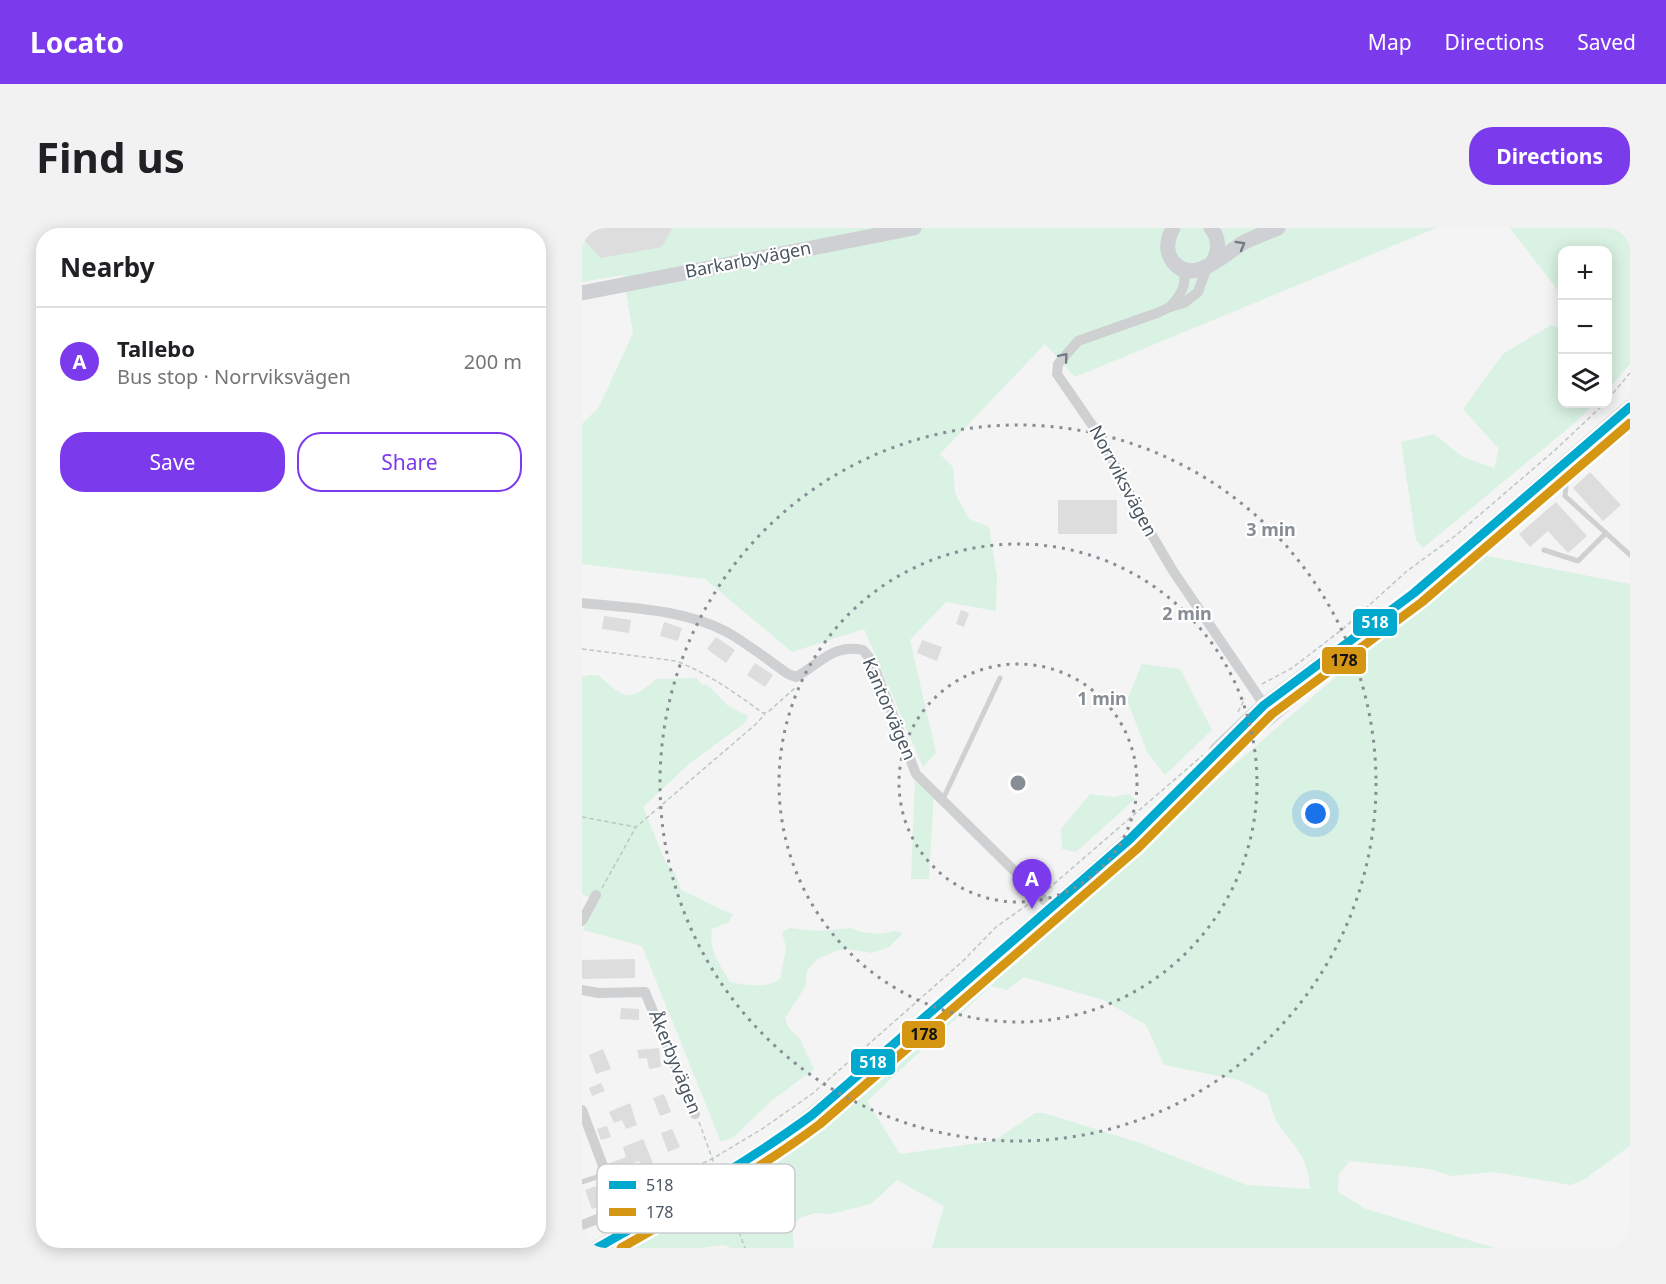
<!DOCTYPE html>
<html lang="en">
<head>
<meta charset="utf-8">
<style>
  body { margin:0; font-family:"Noto Sans",sans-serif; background:#f2f2f2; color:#202124 }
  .controls { position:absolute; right:18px; top:18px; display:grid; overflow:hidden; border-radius:12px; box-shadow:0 3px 15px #0003 }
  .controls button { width:54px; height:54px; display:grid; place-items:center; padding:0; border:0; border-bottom:2px solid #e0e0e0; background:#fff; color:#202124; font:30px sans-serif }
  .you { position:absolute; left:734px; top:586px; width:21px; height:21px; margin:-15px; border:4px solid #fff; border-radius:50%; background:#1a73e8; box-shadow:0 0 0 9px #1a73e833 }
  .badge { display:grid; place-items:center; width:39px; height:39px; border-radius:50%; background:#7c3aed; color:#fff; font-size:20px; font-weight:700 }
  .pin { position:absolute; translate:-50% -50px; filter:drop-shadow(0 2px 3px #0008) }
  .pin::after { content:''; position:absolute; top:32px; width:21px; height:18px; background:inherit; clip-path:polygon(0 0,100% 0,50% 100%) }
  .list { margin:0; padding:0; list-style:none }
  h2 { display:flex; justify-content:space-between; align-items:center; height:78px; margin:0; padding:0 24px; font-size:26px }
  h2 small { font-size:20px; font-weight:400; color:#757577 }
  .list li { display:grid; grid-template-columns:39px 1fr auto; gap:18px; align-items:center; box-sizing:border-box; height:108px; padding:0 24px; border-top:2px solid #e0e0e0 }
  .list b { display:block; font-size:22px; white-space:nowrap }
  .list p { margin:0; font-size:20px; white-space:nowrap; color:#757577 }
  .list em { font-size:20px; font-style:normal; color:#757577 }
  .actions { display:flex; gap:12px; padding:18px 24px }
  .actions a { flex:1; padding:14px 0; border:2px solid #7c3aed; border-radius:24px; text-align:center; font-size:21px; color:#7c3aed }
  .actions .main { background:#7c3aed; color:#fff }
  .icon { flex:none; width:33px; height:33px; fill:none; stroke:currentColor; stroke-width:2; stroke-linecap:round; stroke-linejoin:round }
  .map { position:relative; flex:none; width:1048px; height:1020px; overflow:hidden; border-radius:24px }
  header { display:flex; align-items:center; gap:36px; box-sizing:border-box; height:84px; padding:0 30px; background:#7c3aed; color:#fff }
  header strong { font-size:28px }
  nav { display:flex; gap:33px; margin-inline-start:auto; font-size:21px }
  .intro { display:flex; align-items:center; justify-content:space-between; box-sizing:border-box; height:144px; padding:0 36px }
  h1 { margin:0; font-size:42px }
  .button { padding:15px 27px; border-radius:24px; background:#7c3aed; color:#fff; font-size:21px; font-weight:700 }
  main { display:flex; gap:36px; padding:0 36px }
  aside { flex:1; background:#fff; border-radius:24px; box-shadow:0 3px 15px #0003 }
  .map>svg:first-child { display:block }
  .green { fill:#d9f2e3; fill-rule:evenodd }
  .building { fill:#ddddde }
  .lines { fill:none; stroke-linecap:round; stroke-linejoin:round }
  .path { stroke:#bcc7c4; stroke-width:1.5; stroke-dasharray:4.5 3; stroke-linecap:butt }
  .lane { stroke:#ced0d2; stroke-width:5 }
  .street { stroke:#ced0d2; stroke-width:10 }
  .secondary { stroke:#ced0d4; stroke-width:15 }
  .bus-1-casing { stroke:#fff; stroke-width:14 }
  .bus-2-casing { stroke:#fff; stroke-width:14 }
  .bus-1 { stroke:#00a9ce; stroke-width:9 }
  .bus-2 { stroke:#d49613; stroke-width:9 }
  .oneway { stroke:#727b84 }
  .oneway2 { stroke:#727b83 }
  .ring { fill:none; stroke:#868d94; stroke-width:3; stroke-dasharray:3 6 }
  .labels { text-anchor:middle; stroke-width:4.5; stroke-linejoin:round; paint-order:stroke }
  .street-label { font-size:18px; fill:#4a5661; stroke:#fff }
  .key { fill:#fff; stroke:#c9ccd0; stroke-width:1.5 }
  .key-label { font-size:16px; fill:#4a5661 }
  .centre { fill:#868d94; stroke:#fff; stroke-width:3 }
  .ring-label { font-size:18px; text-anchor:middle; font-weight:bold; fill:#868d94; stroke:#fff; stroke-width:4.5; stroke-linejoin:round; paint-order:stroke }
  .line-badge { stroke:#fff; stroke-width:2 }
  .badge-label { font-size:16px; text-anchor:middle; font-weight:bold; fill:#fff }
  .pale-badge-label { font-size:16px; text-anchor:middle; font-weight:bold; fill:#111 }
</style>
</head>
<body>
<header>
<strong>Locato</strong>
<nav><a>Map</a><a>Directions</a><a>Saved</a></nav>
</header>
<div class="intro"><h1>Find us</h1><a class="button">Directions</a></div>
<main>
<aside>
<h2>Nearby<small></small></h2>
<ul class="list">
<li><span class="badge">A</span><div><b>Tallebo</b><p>Bus stop · Norrviksvägen</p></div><em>200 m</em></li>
</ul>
<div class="actions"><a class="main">Save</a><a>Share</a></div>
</aside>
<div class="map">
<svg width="1048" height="1020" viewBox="0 0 1048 1020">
  <rect width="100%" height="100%" fill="#f4f4f4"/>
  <g class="green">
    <path d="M0 0H854L493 149 463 116 358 226 371 239 373 265 387 291 407 299 415 348 414 383 364 374 328 412 354 525 341 539 282 401 210 424 123 351 0 336V196L17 179 51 105 41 47 0 54Z"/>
    <path d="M928 0H1048V136L1026 161V22H981L980 68Z"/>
    <path d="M969 97 980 100 981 176H1012L995 193 841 320 834 312 819 214 852 206 881 229 912 240 917 221 881 181 921 126Z"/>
    <path d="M895 326 1048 356V918L1004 950 989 957 912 944 869 948 848 941 759 932 767 934 757 946 756 964 784 981 913 1020H350L362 978 315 952 289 976 249 986 233 985 218 990 210 997 212 1020H149L142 1017 118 1020H35L145 957 216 907 378 772 478 697 523 649ZM442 749 521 772 564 797 582 837 657 852 685 866C689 876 691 889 697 897 714 921 727 930 728 961L665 957 558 915 462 885H453L412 913 318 926 285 873 409 758 425 762Z"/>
    <path d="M560 436 598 441 630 502 583 547 565 524 545 472Z"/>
    <path d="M6 447H16C42 469 45 477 74 451L115 450 119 456 127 458 145 477 166 488 163 495 108 535 61 579 83 633 94 647 99 662C117 670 133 680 151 686L147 694 130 701C126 721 138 737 148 754 163 757 184 761 198 751L204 720 200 704 208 700 235 703 270 700 279 704 298 706 313 703 321 705 307 719 290 725 265 721 257 722 235 731 225 743 223 759 203 790 206 799 218 811 232 841 188 874 152 909 139 914 60 718 1 702 13 673 0 666V449Z"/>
    <path d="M333 550 352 564 347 651H329Z"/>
    <path d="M508 566 531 569 547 566 553 571 494 624 480 621 479 601Z"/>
  </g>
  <g class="building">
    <path d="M0 0H90L80 19 19 30 0 10Z"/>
    <path d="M1008 244 1039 277 1021 293 991 260Z"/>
    <rect x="476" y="272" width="59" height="34"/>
    <path d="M974 274 1005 308 986 325 966 303 948 319 937 306Z"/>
    <path d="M379 382 387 385 382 399 374 396Z"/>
    <path d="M22 388 49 392 47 405 20 401Z"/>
    <path d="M82 394 100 400 96 413 78 408Z"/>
    <path d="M134 409 153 422 144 435 125 421Z"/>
    <path d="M340 412 360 419 355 433 335 425Z"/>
    <path d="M173 435 191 447 183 459 165 447Z"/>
    <path d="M53 731V750L0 751V732Z"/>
    <path d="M39 780 57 781V792L38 791Z"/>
    <path d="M77 820 79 839 67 841 65 830 57 831 55 822Z"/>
    <path d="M21 821 29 841 14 846 7 827Z"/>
    <path d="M19 855 23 863 10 868 7 860Z"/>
    <path d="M82 866 89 884 78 888 71 870Z"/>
    <path d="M48 875 55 897 44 901 40 892 32 895 27 884Z"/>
    <path d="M25 898 29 909 19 912 15 901Z"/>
    <path d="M90 901 98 919 86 924 79 905Z"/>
    <path d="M61 911 71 935 60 940 57 933 40 939 42 944 33 948 28 935 44 929 41 919Z"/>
    <path d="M17 957 24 976 10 981 3 962Z"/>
  </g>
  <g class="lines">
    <g class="path">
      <path d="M1026 171 1048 145"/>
      <path d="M0 421 94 433C126 445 153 465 181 485L186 484 214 459"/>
      <path d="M680 456 710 440 762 400 825 343 873 308 972 223 1022 176"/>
      <path d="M656 484 663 470"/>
      <path d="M0 589 54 599"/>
      <path d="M20 660 54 599 174 496 183 486"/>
      <path d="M466 661 621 527"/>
      <path d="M117 894 133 938"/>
      <path d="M141 962 163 1020"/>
      <path d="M42 988C54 982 57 969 65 960L130 931 180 901 230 866 381 733 414 699 448 675"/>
    </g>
    <g class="lane">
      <path d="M976 245 984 259 983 268 1048 327"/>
      <path d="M962 322 996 333 1024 305"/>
      <path d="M361 571 418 450"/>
      <path d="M0 954 24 946"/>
    </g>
    <g class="street">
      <path d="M625 39 616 64 602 75 588 79 575 85 496 113 476 136 475 146 519 210 564 297 591 343 685 481"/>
      <path d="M588 79C598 68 607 55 600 40"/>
      <path d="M0 375C48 380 101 381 145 404 166 416 186 432 206 446L214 449C238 436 251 415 281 422L290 433 334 546 470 680"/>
      <path d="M0 693 14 667"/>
      <path d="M0 762 16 765 63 764 113 886"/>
      <path d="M0 882 35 975 33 982 28 986 0 997"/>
    </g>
    <g class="secondary">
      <path d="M591 0C586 10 583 20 589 31 609 61 642 26 661 15 672 9 684 5 696 0"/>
      <path d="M628 37C638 26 638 11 629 0"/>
      <path d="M0 65 332 0"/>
      <path d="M634 523 682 477 737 436"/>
      <path d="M15 1020 132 953 195 913 230 887 300 828 690 487 757 431 1048 179"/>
    </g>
    <g class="bus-1-casing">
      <path id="bus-1" d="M15 1020C88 978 162 937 230 887L548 611 682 477 832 365 1048 179"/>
    </g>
    <g class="bus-2-casing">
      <path id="bus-2" d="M39 1020C107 981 175 943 238 896L556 620 690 486 840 374 1048 195"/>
    </g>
    <use href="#bus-1" class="bus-1"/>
    <use href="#bus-2" class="bus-2"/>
  </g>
  <defs><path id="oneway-chevron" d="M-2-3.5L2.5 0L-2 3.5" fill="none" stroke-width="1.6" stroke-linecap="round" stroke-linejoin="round" transform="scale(1.5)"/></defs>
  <use class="oneway" href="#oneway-chevron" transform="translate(659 17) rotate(-30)"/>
  <use class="oneway2" href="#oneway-chevron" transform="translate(482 129) rotate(-50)"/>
  <g class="ring">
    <circle cx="436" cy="555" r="119"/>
    <circle cx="436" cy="555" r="239"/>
    <circle cx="436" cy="555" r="358"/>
  </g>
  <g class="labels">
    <g class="street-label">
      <text transform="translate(166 32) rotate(-11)" y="6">Barkarbyvägen</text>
      <text transform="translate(541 253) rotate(62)" y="6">Norrviksvägen</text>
      <text transform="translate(307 481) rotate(67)" y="6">Kantorvägen</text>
      <text transform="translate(93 834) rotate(68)" y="6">Åkerbyvägen</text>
    </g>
  </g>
  <rect x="15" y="936" width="198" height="69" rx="9" class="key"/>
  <rect x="27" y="953" width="27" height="8" fill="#00a9ce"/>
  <rect x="27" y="980" width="27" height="8" fill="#d49613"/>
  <g class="key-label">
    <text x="64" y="963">518</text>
    <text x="64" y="990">178</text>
  </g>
  <circle cx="436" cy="555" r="9" class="centre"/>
  <g class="ring-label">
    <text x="689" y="308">3 min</text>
    <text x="605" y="392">2 min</text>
    <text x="520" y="477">1 min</text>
  </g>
  <g class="line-badge">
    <rect x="770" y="380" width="46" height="29" rx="6" fill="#00a9ce"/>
    <rect x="739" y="418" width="46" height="29" rx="6" fill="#d49613"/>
    <rect x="319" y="792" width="45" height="29" rx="6" fill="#d49613"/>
    <rect x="268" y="820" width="46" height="28" rx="6" fill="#00a9ce"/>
  </g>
  <g class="badge-label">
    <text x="793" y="400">518</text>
    <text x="291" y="840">518</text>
  </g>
  <g class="pale-badge-label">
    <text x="762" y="438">178</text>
    <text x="342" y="812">178</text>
  </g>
</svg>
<div class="controls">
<button>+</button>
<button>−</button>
<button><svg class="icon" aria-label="layers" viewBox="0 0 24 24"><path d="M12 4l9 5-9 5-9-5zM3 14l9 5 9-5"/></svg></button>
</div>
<div class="you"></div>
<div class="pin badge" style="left:450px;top:681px">A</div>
</div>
</main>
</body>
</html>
